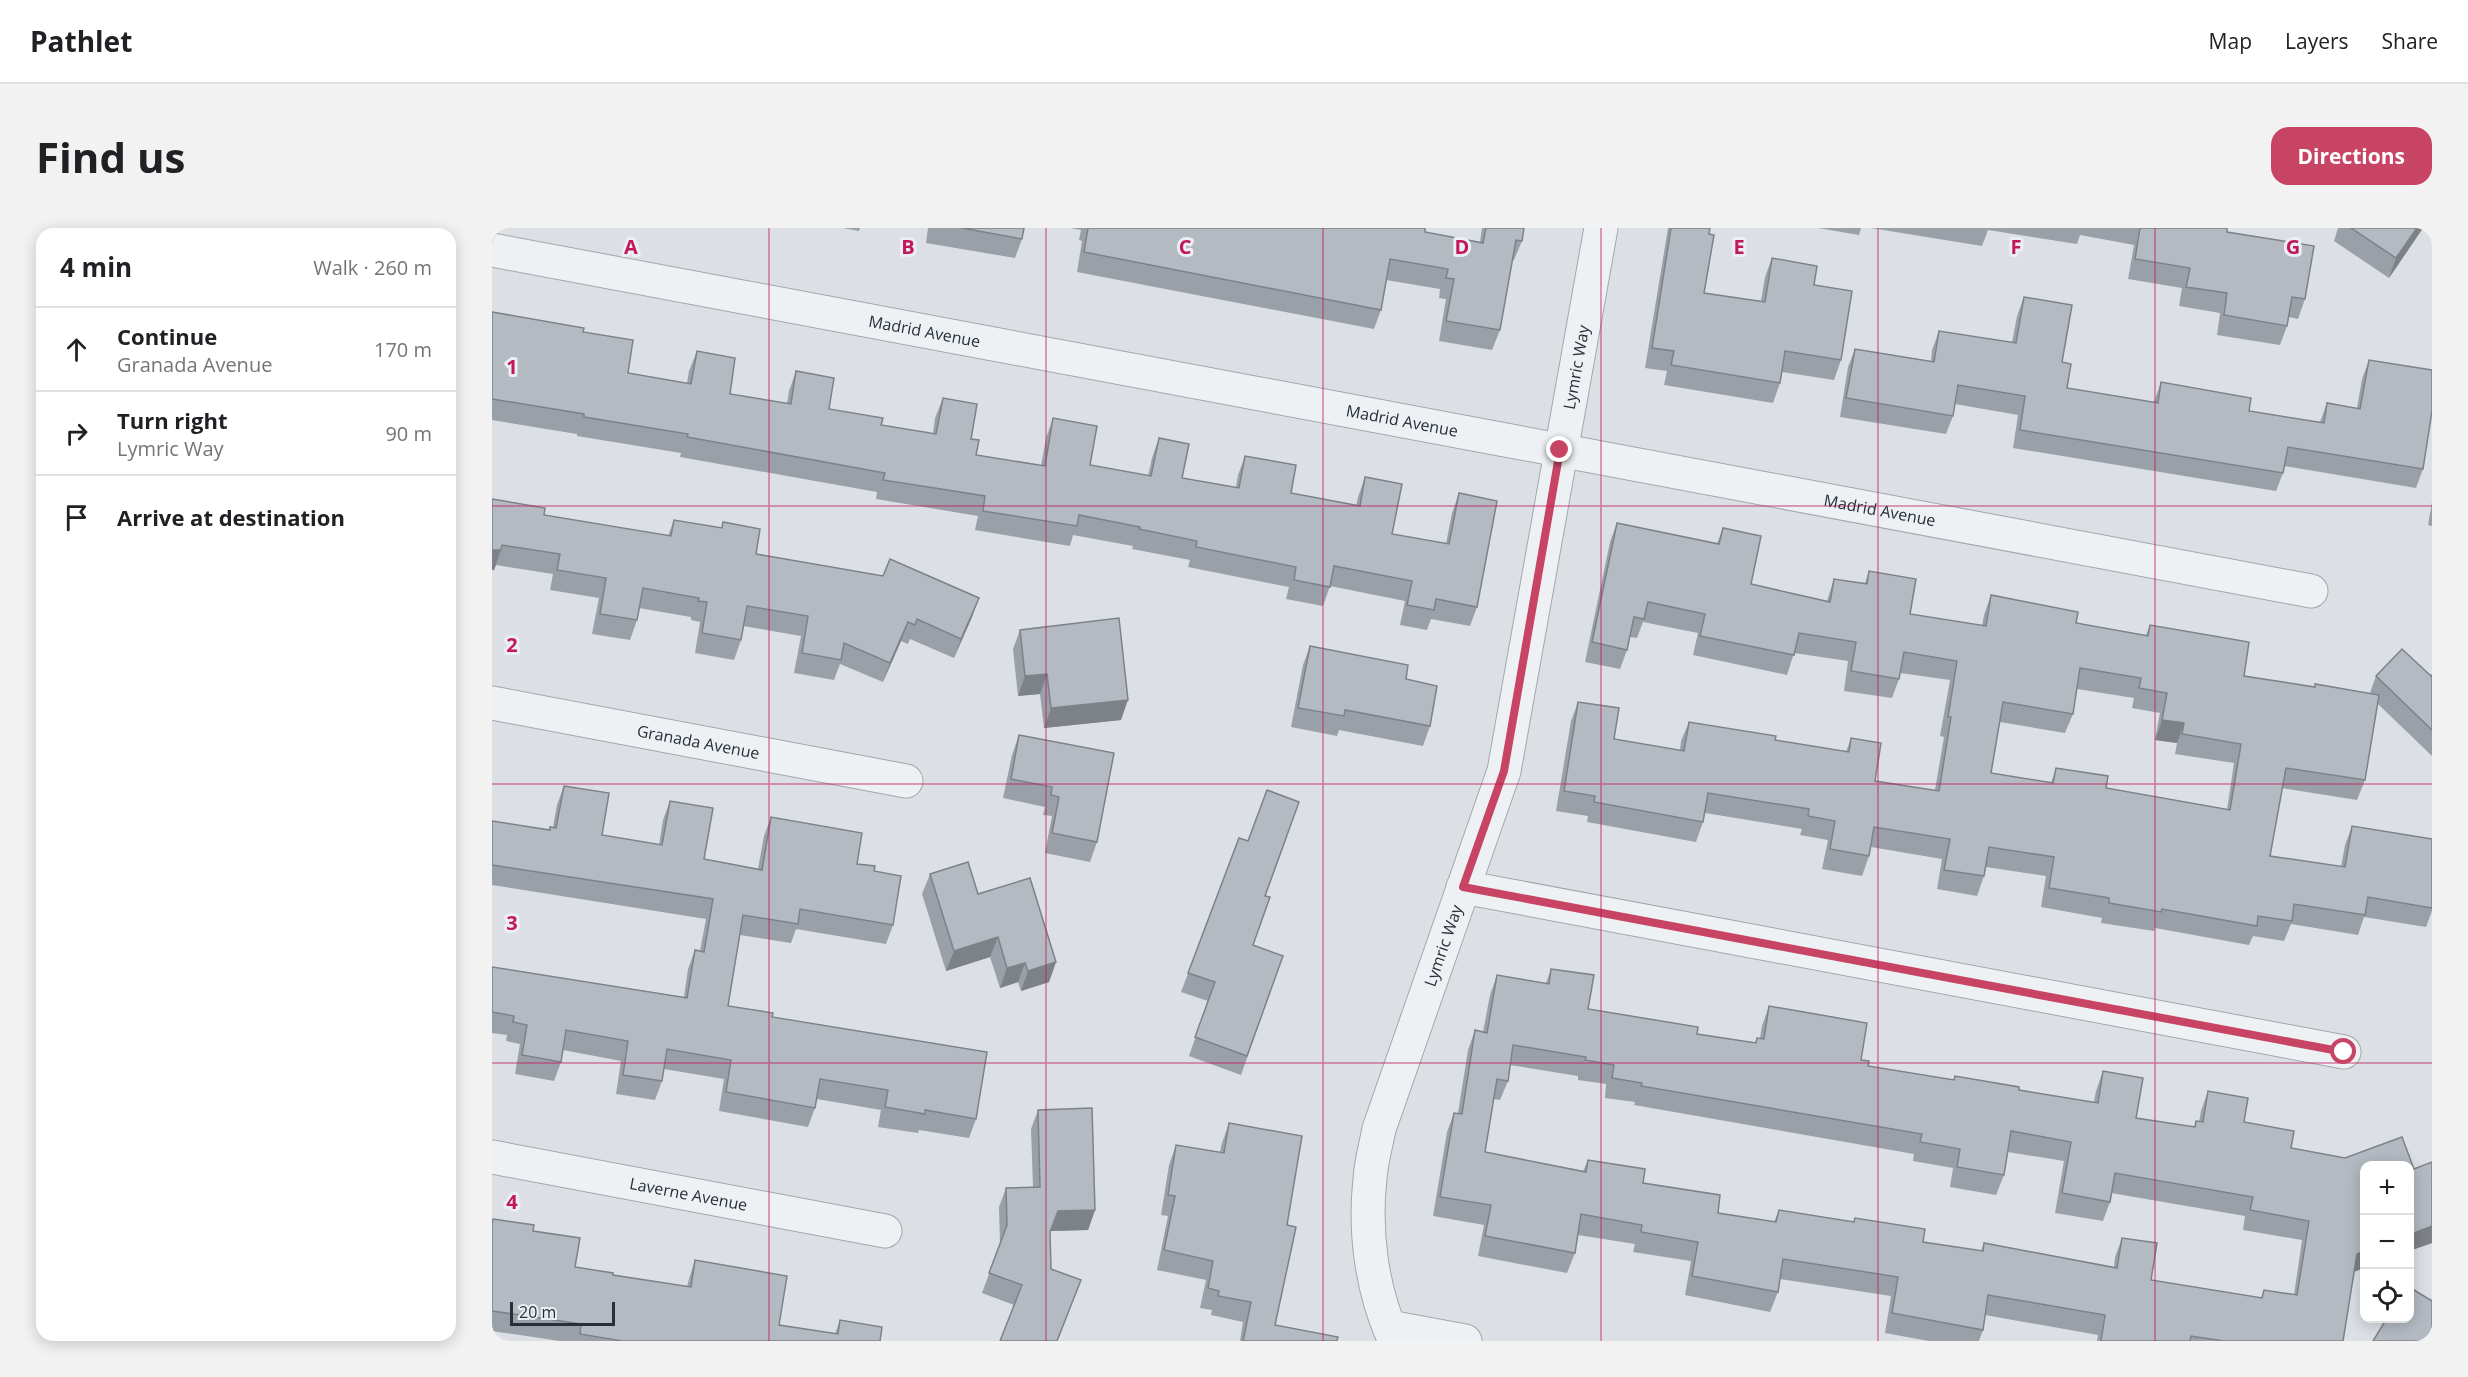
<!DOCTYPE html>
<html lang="en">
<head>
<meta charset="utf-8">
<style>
  body { margin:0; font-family:"Open Sans",sans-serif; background:#f2f2f2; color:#202124 }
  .controls { position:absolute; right:18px; bottom:18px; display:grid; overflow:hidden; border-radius:12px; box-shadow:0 3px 15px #0003 }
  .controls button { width:54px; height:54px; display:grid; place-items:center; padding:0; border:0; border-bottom:2px solid #e0e0e0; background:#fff; color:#202124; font:30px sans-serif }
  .scale { position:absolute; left:18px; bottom:15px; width:105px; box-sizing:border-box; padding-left:6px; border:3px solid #262f3a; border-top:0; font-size:16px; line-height:21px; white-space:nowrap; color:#262f3a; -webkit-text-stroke:4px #ebeff3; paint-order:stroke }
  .stop { position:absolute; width:18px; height:18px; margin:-14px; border:4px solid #c74464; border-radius:50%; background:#fff }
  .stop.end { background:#c74464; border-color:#fff; box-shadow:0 2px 6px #0008 }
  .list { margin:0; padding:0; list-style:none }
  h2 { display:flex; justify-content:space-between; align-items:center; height:78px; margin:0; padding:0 24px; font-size:26px }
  h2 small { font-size:20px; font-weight:400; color:#757577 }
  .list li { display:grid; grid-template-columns:39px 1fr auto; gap:18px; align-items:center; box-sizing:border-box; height:84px; padding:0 24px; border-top:2px solid #e0e0e0 }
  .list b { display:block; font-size:22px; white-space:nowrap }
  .list p { margin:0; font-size:20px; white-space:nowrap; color:#757577 }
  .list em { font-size:20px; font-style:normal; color:#757577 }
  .icon { flex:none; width:33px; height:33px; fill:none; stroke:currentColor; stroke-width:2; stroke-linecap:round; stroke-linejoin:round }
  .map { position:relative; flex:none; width:1940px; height:1113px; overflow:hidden; border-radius:18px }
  header { display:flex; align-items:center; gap:36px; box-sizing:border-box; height:84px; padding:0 30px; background:#fff; border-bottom:2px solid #e0e0e0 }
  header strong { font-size:28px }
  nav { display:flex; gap:33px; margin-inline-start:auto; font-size:21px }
  .intro { display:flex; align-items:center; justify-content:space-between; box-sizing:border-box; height:144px; padding:0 36px }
  h1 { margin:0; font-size:42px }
  .button { padding:15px 27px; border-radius:18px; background:#c74464; color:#fff; font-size:21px; font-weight:700 }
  main { display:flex; gap:36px; padding:0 36px }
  aside { flex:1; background:#fff; border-radius:18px; box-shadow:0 3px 15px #0003 }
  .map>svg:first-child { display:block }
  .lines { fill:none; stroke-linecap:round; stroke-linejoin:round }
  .minor-casing { stroke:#a2a7ae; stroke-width:35 }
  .minor { stroke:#eef1f4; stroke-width:33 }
  .wall { fill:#9aa0a7; fill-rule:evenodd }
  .shaded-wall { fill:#7d8288 }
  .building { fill:#b3bac2; stroke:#7d8288; stroke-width:1.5; fill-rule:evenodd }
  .route { stroke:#c74464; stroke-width:8 }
  .grid { fill:none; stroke:#c2185b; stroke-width:1.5; stroke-opacity:0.55 }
  .labels { text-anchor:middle; stroke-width:6; stroke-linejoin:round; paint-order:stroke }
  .street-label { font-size:16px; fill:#262f3a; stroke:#ebeff3 }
  .grid-label { font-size:20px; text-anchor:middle; font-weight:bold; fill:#c2185b; stroke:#ebeff3; stroke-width:6; stroke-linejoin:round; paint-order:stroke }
</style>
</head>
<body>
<header>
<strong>Pathlet</strong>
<nav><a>Map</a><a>Layers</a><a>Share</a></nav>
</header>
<div class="intro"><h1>Find us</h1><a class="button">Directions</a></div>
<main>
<aside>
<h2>4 min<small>Walk · 260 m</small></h2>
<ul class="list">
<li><svg class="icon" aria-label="ahead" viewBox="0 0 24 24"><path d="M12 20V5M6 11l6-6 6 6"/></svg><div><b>Continue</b><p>Granada Avenue</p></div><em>170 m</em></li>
<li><svg class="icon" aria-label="right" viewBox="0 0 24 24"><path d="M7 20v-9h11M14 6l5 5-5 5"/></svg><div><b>Turn right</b><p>Lymric Way</p></div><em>90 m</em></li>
<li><svg class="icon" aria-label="arrive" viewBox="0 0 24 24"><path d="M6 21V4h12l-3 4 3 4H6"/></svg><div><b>Arrive at destination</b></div></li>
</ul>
</aside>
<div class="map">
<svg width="1940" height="1113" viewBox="0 0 1940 1113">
  <rect width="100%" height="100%" fill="#dce0e5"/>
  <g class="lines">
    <g class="minor-casing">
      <g id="minor">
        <path id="s1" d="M0 22 1819 363"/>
        <path id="s2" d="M0 475 414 553"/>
        <path d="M971 659 1852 824"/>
        <path id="s3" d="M0 929 393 1003"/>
        <path d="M897 1099 973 1113"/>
        <path id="s4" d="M903 1113C880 1064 872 1005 878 951 879 934 884 917 887 901L1012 543 1109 0"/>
      </g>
    </g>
    <use href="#minor" class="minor"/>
  </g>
  <g class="wall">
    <path d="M351 0H368L367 3Z"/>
    <path d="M436 0H532L530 11 523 30 434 15Z"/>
    <path d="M578 0H933V4L988 14 990 0H1032L1030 13 1022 32H1020L1008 102 1000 122 947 113 954 71 947 70 948 61 894 52 889 82 882 101 585 44 590 13 587 12 589 2Z"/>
    <path d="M1176 0H1218L1212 65 1269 73 1273 49 1280 30 1322 57 1349 132 1342 152 1290 144 1288 155 1281 175 1172 157 1175 143 1153 140Z"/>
    <path d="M1326 0H1369L1367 7Z"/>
    <path d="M1379 0H1735V4L1813 71 1806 91 1797 89 1795 98 1788 117 1725 107 1728 85 1687 78 1690 60 1636 51 1642 17 1588 7 1585 16 1496 2 1490 18Z"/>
    <path d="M1846 0H1931L1897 50 1842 13Z"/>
    <path d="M1532 69 1570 134 1575 160 1662 174 1669 154 1757 183 1828 194 1835 175 1865 180 1870 151 1877 132 1931 241 1924 260 1792 238 1791 245 1784 263 1521 220 1526 187 1463 176 1461 188 1454 206 1348 189 1356 139 1363 121 1439 133 1440 122 1447 103 1520 115 1525 88Z"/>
    <path d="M0 84 91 104 136 145 195 155 197 143 205 123 238 166 295 176 297 163 304 143 337 181 389 197 441 206 443 190 451 170 479 211 484 227 549 238 554 210 561 190 598 237 656 248 660 230 667 210 690 250 744 259 746 247 753 228 799 265 864 278 866 269 873 249 900 306 954 316 960 285 967 265 985 379 978 398 939 391 935 402 908 397 913 373 838 358 831 378 794 371 797 359 696 339 698 332 640 321 641 318 581 307 578 318 483 302 486 288 384 271 385 264 188 229 189 225 85 208V206L0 192Z"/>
    <path d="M0 271 52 287 176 308 182 292 229 300 231 294 264 326 480 389 462 430 418 411 416 416 409 413 391 454 348 436 342 452 302 445 309 408 251 398 249 412 242 432 203 425 208 394 199 392V389L147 380 145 392 138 412 100 406 107 370 58 362 61 346 4 337 2 342Z"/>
    <path d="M1940 274V298L1936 297Z"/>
    <path d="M1125 295 1225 316 1231 300 1259 356 1335 373 1342 351 1373 355 1377 343 1418 386 1490 398 1492 387 1499 367 1584 395 1654 407 1658 397 1752 448 1822 459 1878 465 1884 448H1939L1940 447V528L1885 475 1873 552 1865 572 1790 560 1778 628 1849 639 1853 617 1860 598 1940 611V683L1934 699 1872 689 1866 707 1799 696 1792 713 1761 708 1757 717 1663 700 1662 703 1609 695 1610 690 1549 679 1554 648 1494 639 1492 648 1485 668 1445 661 1450 631 1379 619 1377 628 1370 648 1330 641 1336 612 1308 607 1310 601 1213 585 1211 594 1204 614 1095 594 1096 588 1064 583 1079 493 1086 474 1122 511 1188 522 1189 513 1197 494 1283 512 1354 524 1359 510 1383 553 1443 562 1452 509 1448 508 1458 452 1408 445 1407 451 1400 470 1352 463 1356 433 1302 425 1295 447 1201 427 1206 405 1151 394 1145 410 1138 409 1135 422 1128 441 1093 434 1118 314ZM1585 461 1642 470 1640 480 1668 485 1663 512 1685 515 1683 526 1742 535 1735 582 1614 560 1564 540 1559 555 1499 545 1508 494 1573 505 1581 486Z"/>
    <path d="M528 402 629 492 552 500 548 466 526 468 521 421Z"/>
    <path d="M818 418 914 451 938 498 931 518 847 502 845 508 799 499 811 437Z"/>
    <path d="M527 507 605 614 598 634 553 625 560 588 551 587 553 579 511 570 520 527Z"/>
    <path d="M72 558 110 607 167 617 171 592 178 573 212 631 266 641 272 608 279 589 365 636 382 643 401 697 394 716 304 701 299 715 248 707 236 778 280 789 484 891 477 910 427 902 426 905 386 899 389 882 325 871 323 880 316 899 227 883 232 851 172 841 170 853 163 872 124 866 129 833 71 822 69 834 62 853 23 846 28 816 14 813 15 807 0 805V739L192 769 196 741 203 722 208 723 214 691 0 657V593L57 602 58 599H61L65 577Z"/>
    <path d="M747 610 773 668 761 717 791 728 749 847 697 828 716 773 689 764Z"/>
    <path d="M438 646 486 666 564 734 557 754 529 763 526 754 508 760 498 729 454 743 430 666Z"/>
    <path d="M1059 741 1102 747 1096 781 1206 799 1205 806 1263 815 1265 810H1268L1270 798 1277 778 1375 795 1369 832 1377 833 1376 838 1461 852 1463 848 1527 859V862L1602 874 1604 863 1611 843 1651 850 1644 890 1702 899 1704 893 1707 894 1709 883 1716 863 1756 870 1752 894 1802 903 1799 920 1853 930 1910 909 1922 941 1940 934V1015L1917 1023V938H1872V1040L1862 1044 1851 1113H1605L1606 1107 1493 1087 1491 1102 1487 1113H1437L1393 1105 1399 1068 1288 1051 1286 1064 1278 1084 1193 1067 1199 1033 1141 1024 1143 1016 1086 1007 1083 1025 1075 1045 986 1028 992 997 941 988 955 904 962 885H966L976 822 983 802 991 804 998 767 1005 747 1054 755ZM1018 837 1086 848V852L1114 856 1113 870 1143 874 1142 877 1422 926 1421 933 1461 940 1458 959 1504 967 1512 947 1516 924 1572 933 1563 985 1611 993 1618 974 1619 965 1753 988 1751 1002 1810 1012 1802 1067 1772 1062 1769 1070 1659 1052 1665 1015 1630 1010 1623 1029 1622 1039 1492 1015 1489 1023 1431 1014 1433 1001 1363 990 1361 994 1287 982 1282 994 1226 985 1228 967 1151 955 1153 941 1096 932 1091 943 993 924 1001 871 1008 872 1016 853Z"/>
    <path d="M546 882 603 982 596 1002 559 1003 522 1077 490 1065 508 1016 507 979 514 960 541 959 539 901Z"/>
    <path d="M737 895 795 997 783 1097 845 1113H748L751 1094 719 1087 720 1082 708 1080 714 1052 665 1042 676 988 669 987 677 937 684 917 728 924 730 915Z"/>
    <path d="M1 991 41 1003 83 1039 121 1047 195 1059 197 1051 203 1032 287 1097 343 1106 348 1092 388 1113H68L0 1103V993Z"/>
  </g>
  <g class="shaded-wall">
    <path d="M1925 0H1931L1897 50 1904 30Z"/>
    <path d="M0 322H9L2 342H0Z"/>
    <path d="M487 370 480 389 462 430 469 411Z"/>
    <path d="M416 394 409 413 391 454 398 435Z"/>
    <path d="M555 446 548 466 526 468 533 448Z"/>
    <path d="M636 472 629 492 552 500 559 480Z"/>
    <path d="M1670 492 1692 495 1685 515 1663 512Z"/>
    <path d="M506 709 498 729 454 743 462 723Z"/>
    <path d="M564 734 557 754 529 763 536 743Z"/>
    <path d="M533 735 526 754 508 760 515 740Z"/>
    <path d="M603 982 596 1002 559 1003 566 983Z"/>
    <path d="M1940 998V1015L1917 1023V1007Z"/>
    <path d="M1872 1023V1040L1858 1045 1865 1026Z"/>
  </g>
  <g class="building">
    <path d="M470 0H532L530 11Z"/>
    <path d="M596 0H933V4L991 15 994 0H1032L1030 13 1024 12 1008 102 954 93 962 51 954 50 956 41 898 31 889 82 592 24Z"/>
    <path d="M1179 0H1218L1217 6 1222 7 1212 65 1273 74 1280 30 1325 38 1322 57 1360 63 1349 132 1293 123 1288 155 1179 137 1182 123 1160 120Z"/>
    <path d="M1648 0H1735V4L1822 18 1813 71 1800 69 1795 98 1732 87 1735 65 1694 59 1698 40 1643 31Z"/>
    <path d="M1859 0H1925L1904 30Z"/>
    <path d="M1532 69 1580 77 1570 134 1579 136 1575 160 1666 175 1669 154 1759 170 1757 183 1832 195 1835 175 1868 181 1877 132 1940 142V183L1931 241 1796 219 1791 245 1528 202 1533 168 1466 157 1461 188 1354 170 1363 121 1442 134 1447 103 1524 115Z"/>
    <path d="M0 84 92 100 91 104 141 112 136 145 199 156 205 123 243 130 238 166 299 176 304 143 342 150 337 181 391 190 389 197 444 206 451 170 485 176 479 211 487 212 484 227 553 238 561 190 605 198 598 237 659 248 667 210 697 216 690 250 747 260 753 228 804 237 799 265 868 278 873 249 910 256 900 306 957 316 967 265 1005 273 985 379 944 371 942 382 915 377 920 353 842 338 838 359 802 352 804 339 704 319 705 313 647 301 648 299 587 287 585 298 491 283 493 268 391 252 393 245 195 209 196 206 92 189V186L0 171Z"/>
    <path d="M0 271 53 280 52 287 179 308 182 292 230 300 231 294 268 301 264 326 391 348 398 331 487 370 469 411 425 391 423 397 416 394 398 435 352 415 349 432 310 425 316 388 255 378 249 412 210 405 215 374 206 373 207 370 151 360 145 392 108 386 114 350 65 342 68 326 10 317 9 322H0Z"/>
    <path d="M1125 295 1227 316 1231 300 1269 308 1259 356 1338 374 1342 351 1375 356 1377 343 1424 351 1418 386 1494 398 1499 367 1586 384 1584 395 1656 408 1658 397 1757 414 1752 448 1823 459V456L1887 467 1873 552 1794 540 1778 628 1853 639 1860 598 1940 611V680L1876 669 1873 687 1802 676 1800 693 1766 688 1765 698 1670 681 1669 684 1617 675V670L1557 660 1562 629 1497 619 1492 648 1452 642 1458 611 1382 599 1377 628 1338 621 1343 593 1316 588 1317 581 1216 565 1211 594 1102 574 1103 568 1072 563 1086 474 1127 480 1122 511 1192 523 1197 494 1284 508 1283 512 1357 524 1359 510 1389 515 1383 553 1447 563 1459 489H1456L1465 433 1412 424 1407 451 1359 443 1364 414 1307 405 1302 427 1208 408 1213 386 1156 374 1152 391 1142 389 1135 422 1100 414ZM1588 440 1649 450 1647 460 1675 465 1670 492 1692 495 1690 506 1749 516 1738 582 1614 560 1616 548 1564 540 1561 555 1499 545 1511 474 1581 486Z"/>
    <path d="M627 390 636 472 559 480 555 446 533 448 528 402Z"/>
    <path d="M818 418 916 437 914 451 945 458 938 498 853 482 852 488 806 480Z"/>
    <path d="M1910 421 1939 448 1940 447V502L1884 448Z"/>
    <path d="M527 507 622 525 605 614 560 605 567 569 559 567 560 559 519 551Z"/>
    <path d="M72 558 117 565 110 607 170 617 178 573 221 580 212 631 270 642 279 589 370 605 365 636 383 638 382 643 409 648 401 697 308 681 306 696 251 687 236 778 281 785 280 789 495 824 484 891 433 882V886L393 879 396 862 328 851 323 880 234 864 239 832 175 821 170 853 131 847 136 813 74 802 69 834 30 827 35 797 21 794 22 788 0 784V739L195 770 203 722 212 724 221 671 0 637V593L58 602V599L64 600Z"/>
    <path d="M775 562 807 574 773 668 778 669 761 717 791 728 755 828 703 809 723 754 696 745 747 610 756 613Z"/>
    <path d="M476 634 486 666 538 650 564 734 536 743 533 735 515 740 506 709 462 723 438 646Z"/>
    <path d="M1059 741 1102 747 1096 781 1206 799 1205 806 1264 815 1265 810 1272 811 1277 778 1375 795 1369 832 1377 833 1376 838 1462 852 1463 848 1527 859V862L1606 875 1611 843 1651 850 1644 890 1703 899 1704 893 1711 894 1716 863 1756 870 1752 894 1802 903 1799 920 1853 930 1910 909 1922 941 1940 934V998L1917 1007V938H1872V1023L1865 1026 1851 1113H1732L1699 1108 1698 1113H1609L1613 1087 1496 1067 1491 1102 1400 1085 1406 1049 1291 1031 1286 1064 1200 1048 1206 1014 1149 1004 1150 997 1089 986 1083 1025 993 1008 999 977 948 969 962 885 970 886 983 802 995 805 1005 747 1057 756ZM1021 817 1094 829 1093 832 1122 837 1120 850 1150 855 1149 858 1430 906 1428 914 1468 921 1465 939 1512 947 1519 903 1579 914 1570 965 1618 974 1623 945 1761 969 1758 982 1817 993 1805 1067 1772 1062 1770 1070 1659 1052 1665 1015 1630 1010 1625 1040 1492 1015 1491 1023 1431 1014 1433 1001 1363 990 1362 994 1287 982 1284 994 1226 985 1228 967 1151 955 1153 941 1096 932 1094 944 993 924 1005 851 1016 853Z"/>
    <path d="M600 880 603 982 566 983 558 1004 559 1041 589 1052 565 1113H508L530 1057 497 1045 515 997 514 960 548 959 546 882Z"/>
    <path d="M737 895 810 908 795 997 804 999 783 1097 846 1109 845 1113H751L759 1074 726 1068 727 1063 716 1060 721 1033 672 1022 683 968 676 967 684 917 732 925Z"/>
    <path d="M1 991 42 997 41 1003 88 1010 83 1039 121 1045V1047L199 1059 203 1032 295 1048 287 1097 346 1106 348 1092 390 1099 388 1113H130L88 1106 89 1096 0 1083V996Z"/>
    <path d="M1917 1059 1940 1073V1113H1881L1895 1090H1917Z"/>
  </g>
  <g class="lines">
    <path class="route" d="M1068 222 1012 543 971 659 1852 824"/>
  </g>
  <path class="grid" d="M277 0V1113M554 0V1113M831 0V1113M1109 0V1113M1386 0V1113M1663 0V1113M0 278H1940M0 556H1940M0 835H1940"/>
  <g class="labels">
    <g class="street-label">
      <text dy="6" stroke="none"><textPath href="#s1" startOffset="440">Madrid Avenue</textPath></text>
      <text dy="6" stroke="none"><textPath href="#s4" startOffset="1006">Lymric Way</textPath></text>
      <text dy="6" stroke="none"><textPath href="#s1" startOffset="926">Madrid Avenue</textPath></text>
      <text dy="6" stroke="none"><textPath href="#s1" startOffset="1412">Madrid Avenue</textPath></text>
      <text dy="6" stroke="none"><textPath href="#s2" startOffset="210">Granada Avenue</textPath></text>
      <text dy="6" stroke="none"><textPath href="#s4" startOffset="411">Lymric Way</textPath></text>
      <text dy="6" stroke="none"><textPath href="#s3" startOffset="200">Laverne Avenue</textPath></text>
    </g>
  </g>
  <g class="grid-label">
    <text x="139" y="26">A</text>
    <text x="416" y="26">B</text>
    <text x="693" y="26">C</text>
    <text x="970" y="26">D</text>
    <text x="1247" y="26">E</text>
    <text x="1524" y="26">F</text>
    <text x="1801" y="26">G</text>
    <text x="20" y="146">1</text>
    <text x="20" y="424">2</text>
    <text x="20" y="702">3</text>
    <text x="20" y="981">4</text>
  </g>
</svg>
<div class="controls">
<button>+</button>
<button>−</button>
<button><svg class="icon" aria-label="locate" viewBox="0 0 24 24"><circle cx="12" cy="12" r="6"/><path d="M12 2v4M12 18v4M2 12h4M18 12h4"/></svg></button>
</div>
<div class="scale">20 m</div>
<div class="stop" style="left:1852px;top:824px"></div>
<div class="stop end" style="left:1068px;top:222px"></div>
</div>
</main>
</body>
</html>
